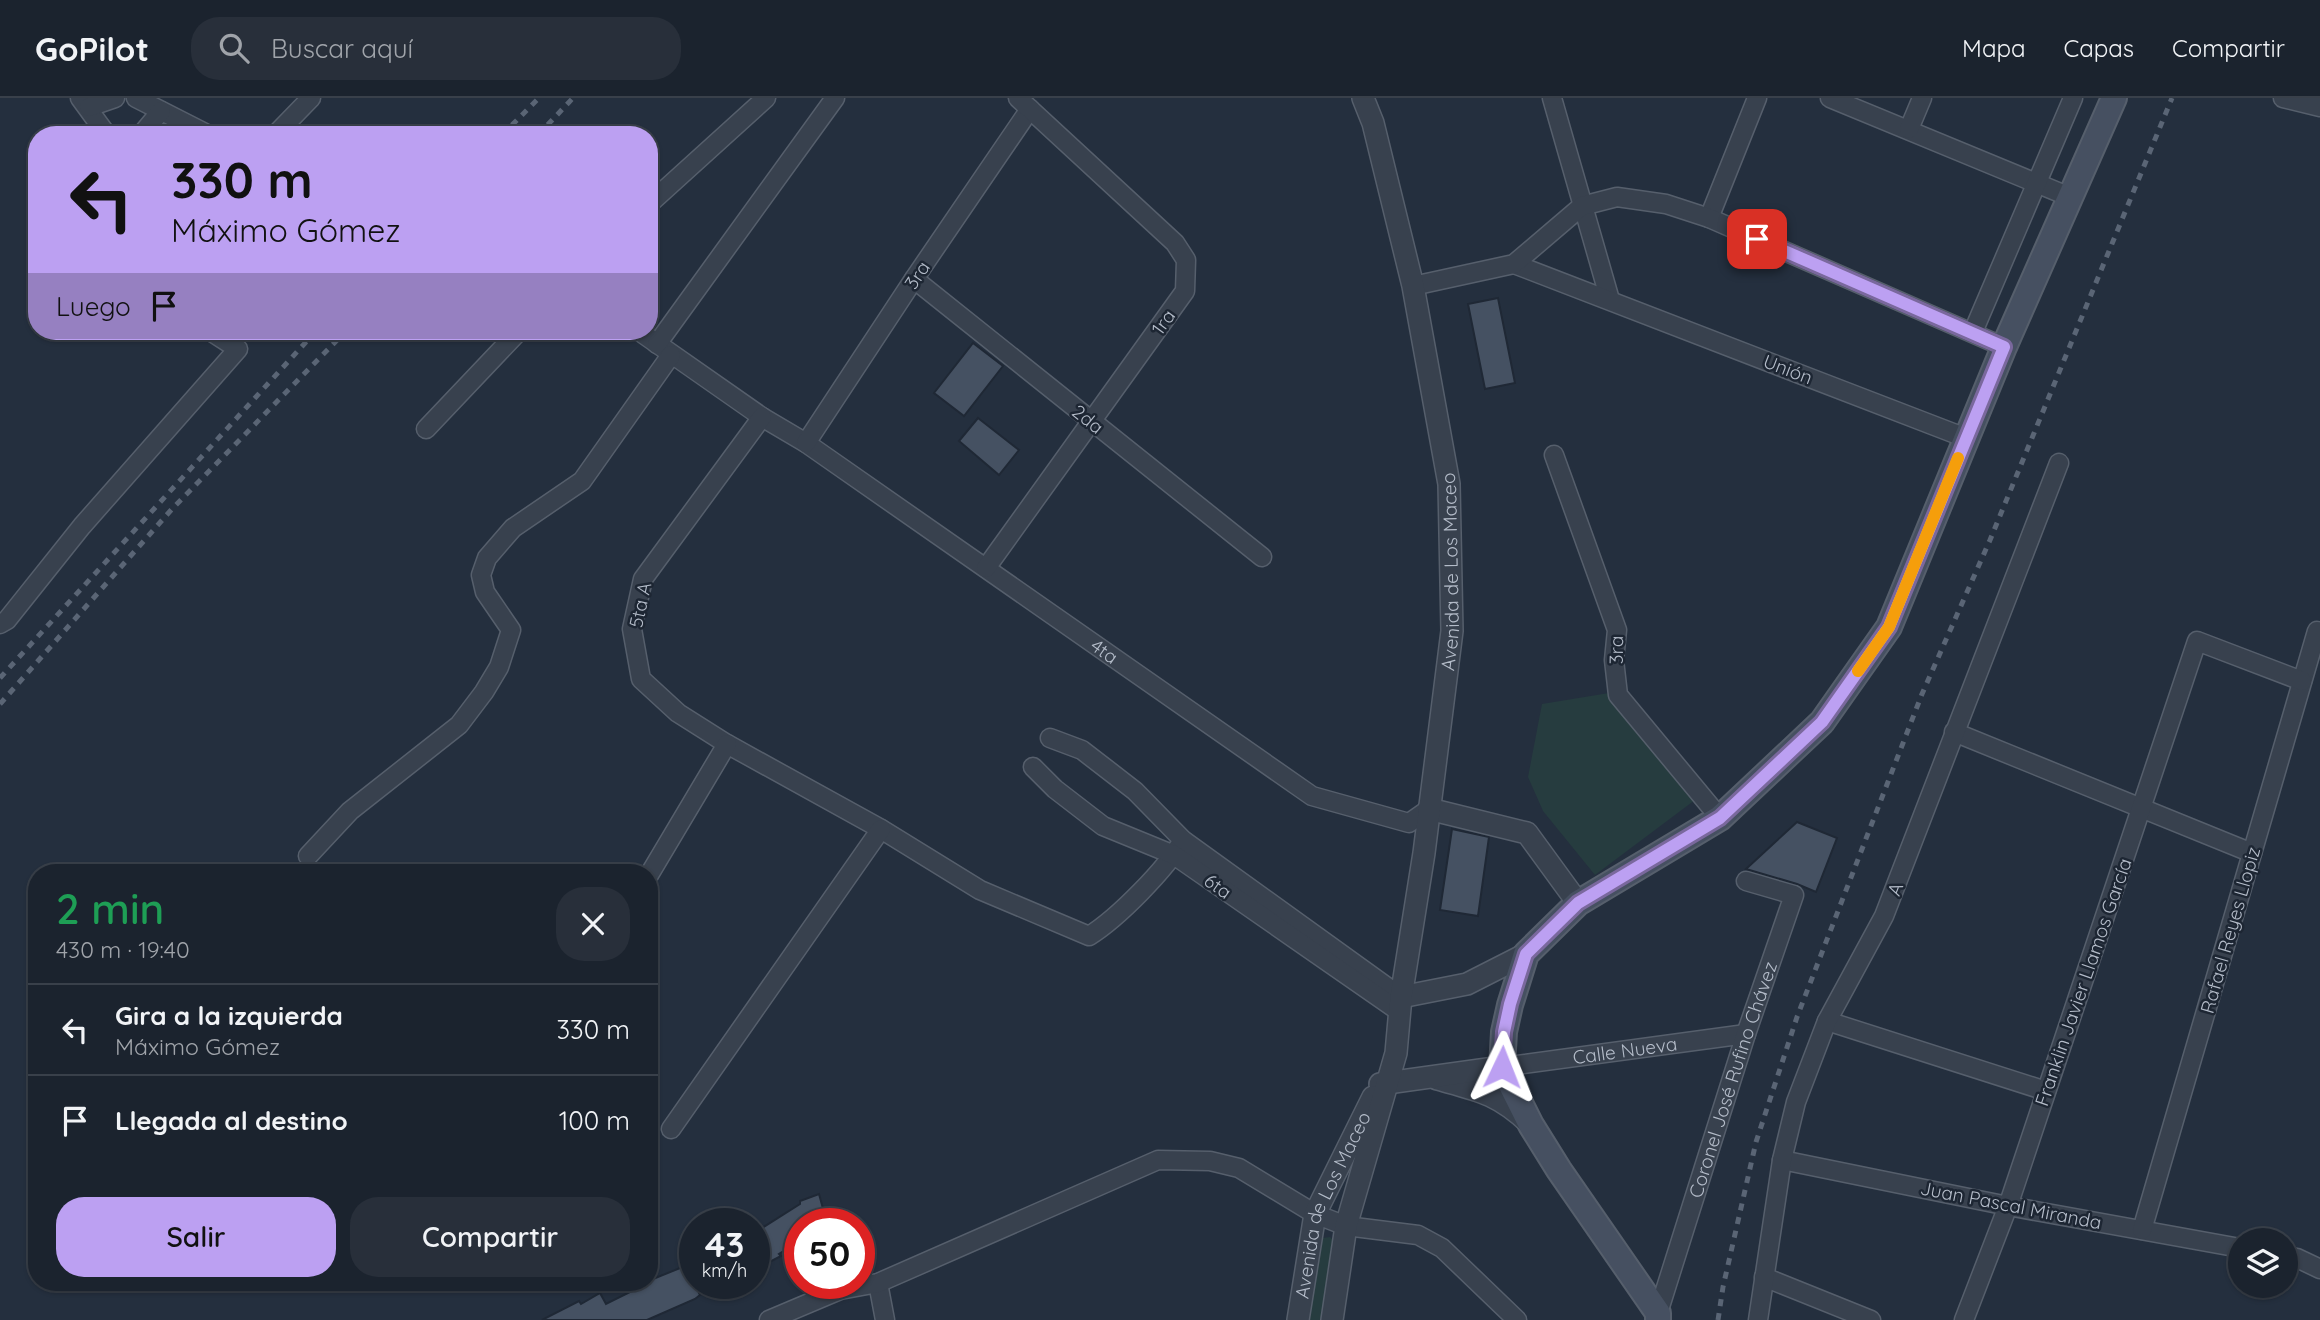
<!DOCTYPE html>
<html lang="es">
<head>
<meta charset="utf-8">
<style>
	body { margin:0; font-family:Quicksand,sans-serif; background:#282f3a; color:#f1f3f6; height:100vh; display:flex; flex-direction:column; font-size:26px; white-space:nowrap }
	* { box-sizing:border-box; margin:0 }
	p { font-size:23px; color:#a0a4aa }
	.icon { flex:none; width:38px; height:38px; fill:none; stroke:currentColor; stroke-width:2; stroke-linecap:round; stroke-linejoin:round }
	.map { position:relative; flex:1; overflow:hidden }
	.sheet { position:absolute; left:28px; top:766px; width:630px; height:427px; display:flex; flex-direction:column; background:#1b232e; border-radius:28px; box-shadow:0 2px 5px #0004,0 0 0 2px #39404a }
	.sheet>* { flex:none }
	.hud { position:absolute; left:28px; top:28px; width:630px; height:214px; border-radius:28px; box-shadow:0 2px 5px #0004,0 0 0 2px #39404a; background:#bca0f2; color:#111; overflow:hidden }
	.buttons { position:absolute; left:2228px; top:1130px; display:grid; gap:14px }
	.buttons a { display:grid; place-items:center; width:70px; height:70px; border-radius:50%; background:#1b232e; box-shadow:0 2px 5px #0004,0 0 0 2px #39404a; font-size:35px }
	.speed { position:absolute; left:679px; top:1110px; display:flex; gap:14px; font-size:35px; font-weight:700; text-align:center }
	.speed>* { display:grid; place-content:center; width:91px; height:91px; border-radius:50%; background:#1b232e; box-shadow:0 2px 5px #0004,0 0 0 2px #39404a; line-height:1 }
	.speed small { font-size:18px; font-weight:400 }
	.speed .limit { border:10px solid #d22; background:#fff; color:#111 }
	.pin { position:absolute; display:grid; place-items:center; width:60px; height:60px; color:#fff; margin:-30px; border-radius:14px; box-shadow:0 4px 10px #0006 }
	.me { position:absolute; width:77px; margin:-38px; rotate:2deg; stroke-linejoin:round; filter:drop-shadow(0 0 5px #0008) }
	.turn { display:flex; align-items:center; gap:24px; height:147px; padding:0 28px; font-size:32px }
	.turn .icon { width:91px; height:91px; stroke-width:2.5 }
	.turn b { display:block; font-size:49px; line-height:60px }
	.then { display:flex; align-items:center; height:66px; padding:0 28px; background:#0003; gap:14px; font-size:26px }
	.round { display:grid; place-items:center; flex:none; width:74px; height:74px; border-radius:28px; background:#282f3a }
	.overview { display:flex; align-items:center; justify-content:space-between; height:119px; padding:0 28px }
	h1 { font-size:42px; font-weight:600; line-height:52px; color:#1e9e55 }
	.action { display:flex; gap:14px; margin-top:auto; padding:14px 28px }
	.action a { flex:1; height:80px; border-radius:28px; background:#bca0f2; color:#111; font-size:28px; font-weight:600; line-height:80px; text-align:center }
	.action a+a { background:#282f3a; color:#f1f3f6 }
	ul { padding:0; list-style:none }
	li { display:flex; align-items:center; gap:21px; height:91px; padding:0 28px; border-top:2px solid #39404a }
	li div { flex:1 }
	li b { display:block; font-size:26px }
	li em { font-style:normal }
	header { display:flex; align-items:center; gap:42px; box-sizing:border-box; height:98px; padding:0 35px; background:#1b232e; border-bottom:2px solid #39404a }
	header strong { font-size:33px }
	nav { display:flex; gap:38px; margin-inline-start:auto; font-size:24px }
	.search { width:490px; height:63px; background:#282f3a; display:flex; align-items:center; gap:18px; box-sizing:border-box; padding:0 24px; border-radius:28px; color:#a0a4aa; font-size:26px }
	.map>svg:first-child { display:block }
</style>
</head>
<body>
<header>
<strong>GoPilot</strong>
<div class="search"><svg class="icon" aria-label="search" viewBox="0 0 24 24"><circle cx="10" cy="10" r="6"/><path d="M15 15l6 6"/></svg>Buscar aquí</div>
<nav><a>Mapa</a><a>Capas</a><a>Compartir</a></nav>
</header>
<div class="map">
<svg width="2320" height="1222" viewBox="0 0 2320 1222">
	<rect width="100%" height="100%" fill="#242f3e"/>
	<!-- green -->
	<path fill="#263c3f" d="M1609 595 1695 702 1595 777 1543 713 1528 679 1542 606Z
		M1330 1139 1335 1144 1323 1222H1305L1319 1144 1323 1140Z"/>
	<!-- building -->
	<path fill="#455162" stroke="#1f2835" stroke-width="2" d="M1498 200 1515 285 1485 291 1468 206Z
		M973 245 1003 268 964 318 934 295Z
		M978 320 1019 352 999 377 959 343Z
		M1797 724 1837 740 1816 794 1797 786 1746 771Z
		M1452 731 1489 739 1478 818 1440 812Z
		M819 1096 827 1125H800V1143L779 1156 781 1158 764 1167 754 1169V1135L800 1106V1103Z
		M695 1164V1185H720L699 1195 700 1197 695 1201 647 1222H542L579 1203 581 1206 600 1195 606 1206 644 1187 643 1185Z"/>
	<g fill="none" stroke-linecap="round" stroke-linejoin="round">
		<defs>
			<g id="minor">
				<path d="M80 0 107 37"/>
				<path d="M136 0 209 37"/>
				<path d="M1552 0 1610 202"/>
				<path d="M1830 0 2070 99"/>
				<path d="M2283 0 2320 9"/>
				<path d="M89 9 115 0"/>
				<path d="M1909 31 1922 0"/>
				<path d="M141 37 161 13"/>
				<path d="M275 37 311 0"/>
				<path d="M649 106 766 0"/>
				<path d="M1709 120 1757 0"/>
				<path d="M1514 166 1966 340"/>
				<path d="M914 181 1262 459"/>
				<path d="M1413 188 1514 166 1582 108 1617 99 1666 106 1709 120 2004 249"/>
				<path id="s1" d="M639 233 762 319 806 345 1312 698 1409 725 1429 711"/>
				<path d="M1973 234 2073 0"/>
				<path d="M657 246 835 0"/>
				<path d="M762 319 643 481 632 531 641 581 678 615 727 646 881 731 980 792 1089 838C1118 820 1166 771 1183 742"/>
				<path d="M426 331 519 233"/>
				<path d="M806 345 914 181 1030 11"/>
				<path d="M1554 357 1617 532 1614 562 1618 597 1720 720"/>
				<path d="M986 470 1185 193 1186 162 1175 145 1018 0"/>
				<path d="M0 526 7 522 82 428 238 251 210 233"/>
				<path d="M1954 634 2252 755"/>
				<path d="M1050 640 1082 652 1135 693 1183 742 1401 899"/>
				<path d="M1033 669 1055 691 1103 728 1174 757 1400 914"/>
				<path d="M308 758 350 713 459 627 484 594 499 569 511 532 485 494 481 477 487 460 513 430 582 383 671 257"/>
				<path d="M649 777 727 646"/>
				<path d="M1827 923 2046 993"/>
				<path id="s2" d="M1502 969 1746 936"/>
				<path d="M671 1031 881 731"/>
				<path d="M1782 1062 2008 1108 2240 1150"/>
				<path d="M2142 1132 2317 533"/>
				<path d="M2286 1158 2297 1160 2320 1171"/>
				<path d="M1764 1179 1871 1222"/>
				<path d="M878 1185 885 1222"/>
				<path id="s3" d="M1658 1215 1746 936 1794 797 1746 783"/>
				<path d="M769 1222 840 1192 878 1185 1158 1062 1210 1063 1239 1070 1315 1116 1346 1128 1418 1137 1442 1150 1517 1222"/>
				<path d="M1758 1222 1782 1062 1796 1004 1827 923 1884 818 2059 365"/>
				<path d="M1964 1222 2008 1108 2197 543 2302 583"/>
			</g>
			<g id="tertiary">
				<path d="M1429 711 1527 735 1578 805"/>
				<path d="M1401 899 1467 886 1526 856"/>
				<path d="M1437 981C1477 992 1497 995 1529 1025"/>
				<path d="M1380 986 1502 969"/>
				<path id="s4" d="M1298 1222 1315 1116 1373 999"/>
				<path id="s5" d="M1332 1222 1346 1128 1396 955 1401 899 1424 755 1452 533 1449 386 1413 188 1373 25 1363 0"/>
			</g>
			<path id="secondary" d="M1658 1222V1215L1559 1072 1531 1027 1502 969 1504 934 1510 907 1526 856 1578 805 1720 720 1822 624 1889 529 2004 249 2114 0"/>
		</defs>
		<!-- minor casing -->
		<use href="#minor" stroke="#565f6c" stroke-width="21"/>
		<!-- tertiary casing -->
		<use href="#tertiary" stroke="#565f6c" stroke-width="24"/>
		<!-- secondary casing -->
		<use href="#secondary" stroke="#565f6c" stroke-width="28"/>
		<!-- minor -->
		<use href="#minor" stroke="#38414e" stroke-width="18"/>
		<!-- tertiary -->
		<use href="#tertiary" stroke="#38414e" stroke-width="21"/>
		<!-- secondary -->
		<use href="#secondary" stroke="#465061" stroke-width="24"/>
		<!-- rail -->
		<path stroke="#5a6575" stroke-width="5" stroke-dasharray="7 7" stroke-linecap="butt" d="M502 37 539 0
			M538 37 573 0
			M0 580 316 233
			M0 606 172 411 346 233
			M1718 1222 1723 1189 1756 1044 1797 919 1922 596 1990 442 2172 0"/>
	</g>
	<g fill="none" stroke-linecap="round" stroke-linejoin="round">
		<defs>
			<path id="route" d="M1502 969 1504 934 1510 906 1526 856 1578 805 1720 720 1822 624 1889 529 2004 249 1757 141"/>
		</defs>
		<!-- route casing -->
		<use href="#route" stroke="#7a689d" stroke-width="18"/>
		<!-- route -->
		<use href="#route" stroke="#bca0f2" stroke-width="12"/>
		<!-- slow -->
		<path stroke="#f59e0b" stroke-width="12" d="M1858 573 1889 529 1958 360"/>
	</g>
	<g text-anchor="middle" stroke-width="5" stroke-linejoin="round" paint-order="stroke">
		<!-- street labels -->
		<g font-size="19" fill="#b4bcc9" stroke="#1d2633">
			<text transform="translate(917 177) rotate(-56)" y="7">3ra</text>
			<text transform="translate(1163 224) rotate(-54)" y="7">1ra</text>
			<text transform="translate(1788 271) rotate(21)" y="7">Unión</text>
			<text transform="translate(1088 321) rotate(39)" y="7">2da</text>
			<text dy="7" stroke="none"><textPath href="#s5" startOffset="760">Avenida de Los Maceo</textPath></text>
			<text transform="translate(640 507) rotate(-78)" y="7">5ta A</text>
			<text transform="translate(1616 552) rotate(-89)" y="7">3ra</text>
			<text dy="7" stroke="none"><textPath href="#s1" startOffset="565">4ta</textPath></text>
			<text transform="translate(1218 788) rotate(35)" y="7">6ta</text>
			<text transform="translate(1895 791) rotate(-69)" y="7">A</text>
			<text transform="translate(2230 832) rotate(-74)" y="7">Rafael Reyes Llopiz</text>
			<text transform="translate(2083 884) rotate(-71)" y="7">Franklin Javier Llamos García</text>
			<text dy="7" stroke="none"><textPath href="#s2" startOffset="124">Calle Nueva</textPath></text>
			<text dy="7" stroke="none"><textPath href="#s3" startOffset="245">Coronel José Rufino Chávez</textPath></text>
			<text transform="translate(2011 1107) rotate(11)" y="7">Juan Pascal Miranda</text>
			<text dy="7" stroke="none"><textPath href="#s4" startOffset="121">Avenida de Los Maceo</textPath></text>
		</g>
	</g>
</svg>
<div class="buttons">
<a><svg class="icon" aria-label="layers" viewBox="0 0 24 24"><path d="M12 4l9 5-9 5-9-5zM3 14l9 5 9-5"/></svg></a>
</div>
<div class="speed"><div>43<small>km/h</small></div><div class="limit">50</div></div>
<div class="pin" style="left:1757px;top:141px;background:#d93025"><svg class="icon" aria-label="arrive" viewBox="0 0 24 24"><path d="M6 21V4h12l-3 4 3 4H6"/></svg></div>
<svg class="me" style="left:1502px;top:969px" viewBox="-20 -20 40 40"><path d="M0-17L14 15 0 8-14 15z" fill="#bca0f2" stroke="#fff" stroke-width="4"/></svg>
<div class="hud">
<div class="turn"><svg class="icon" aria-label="left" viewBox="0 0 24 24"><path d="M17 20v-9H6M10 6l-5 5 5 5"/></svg><div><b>330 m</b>Máximo Gómez</div></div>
<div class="then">Luego<svg class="icon" aria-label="arrive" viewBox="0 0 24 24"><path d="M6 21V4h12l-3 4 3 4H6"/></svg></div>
</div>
<section class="sheet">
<div class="overview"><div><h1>2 min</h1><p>430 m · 19:40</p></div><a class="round"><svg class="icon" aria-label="close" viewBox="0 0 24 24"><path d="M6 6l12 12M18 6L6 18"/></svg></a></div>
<ul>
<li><svg class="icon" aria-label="left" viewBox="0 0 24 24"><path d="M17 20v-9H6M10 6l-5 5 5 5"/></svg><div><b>Gira a la izquierda</b><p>Máximo Gómez</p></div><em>330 m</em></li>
<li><svg class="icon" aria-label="arrive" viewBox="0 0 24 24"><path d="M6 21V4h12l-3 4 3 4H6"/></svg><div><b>Llegada al destino</b></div><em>100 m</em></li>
</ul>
<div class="action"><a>Salir</a><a>Compartir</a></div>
</section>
</div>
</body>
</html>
